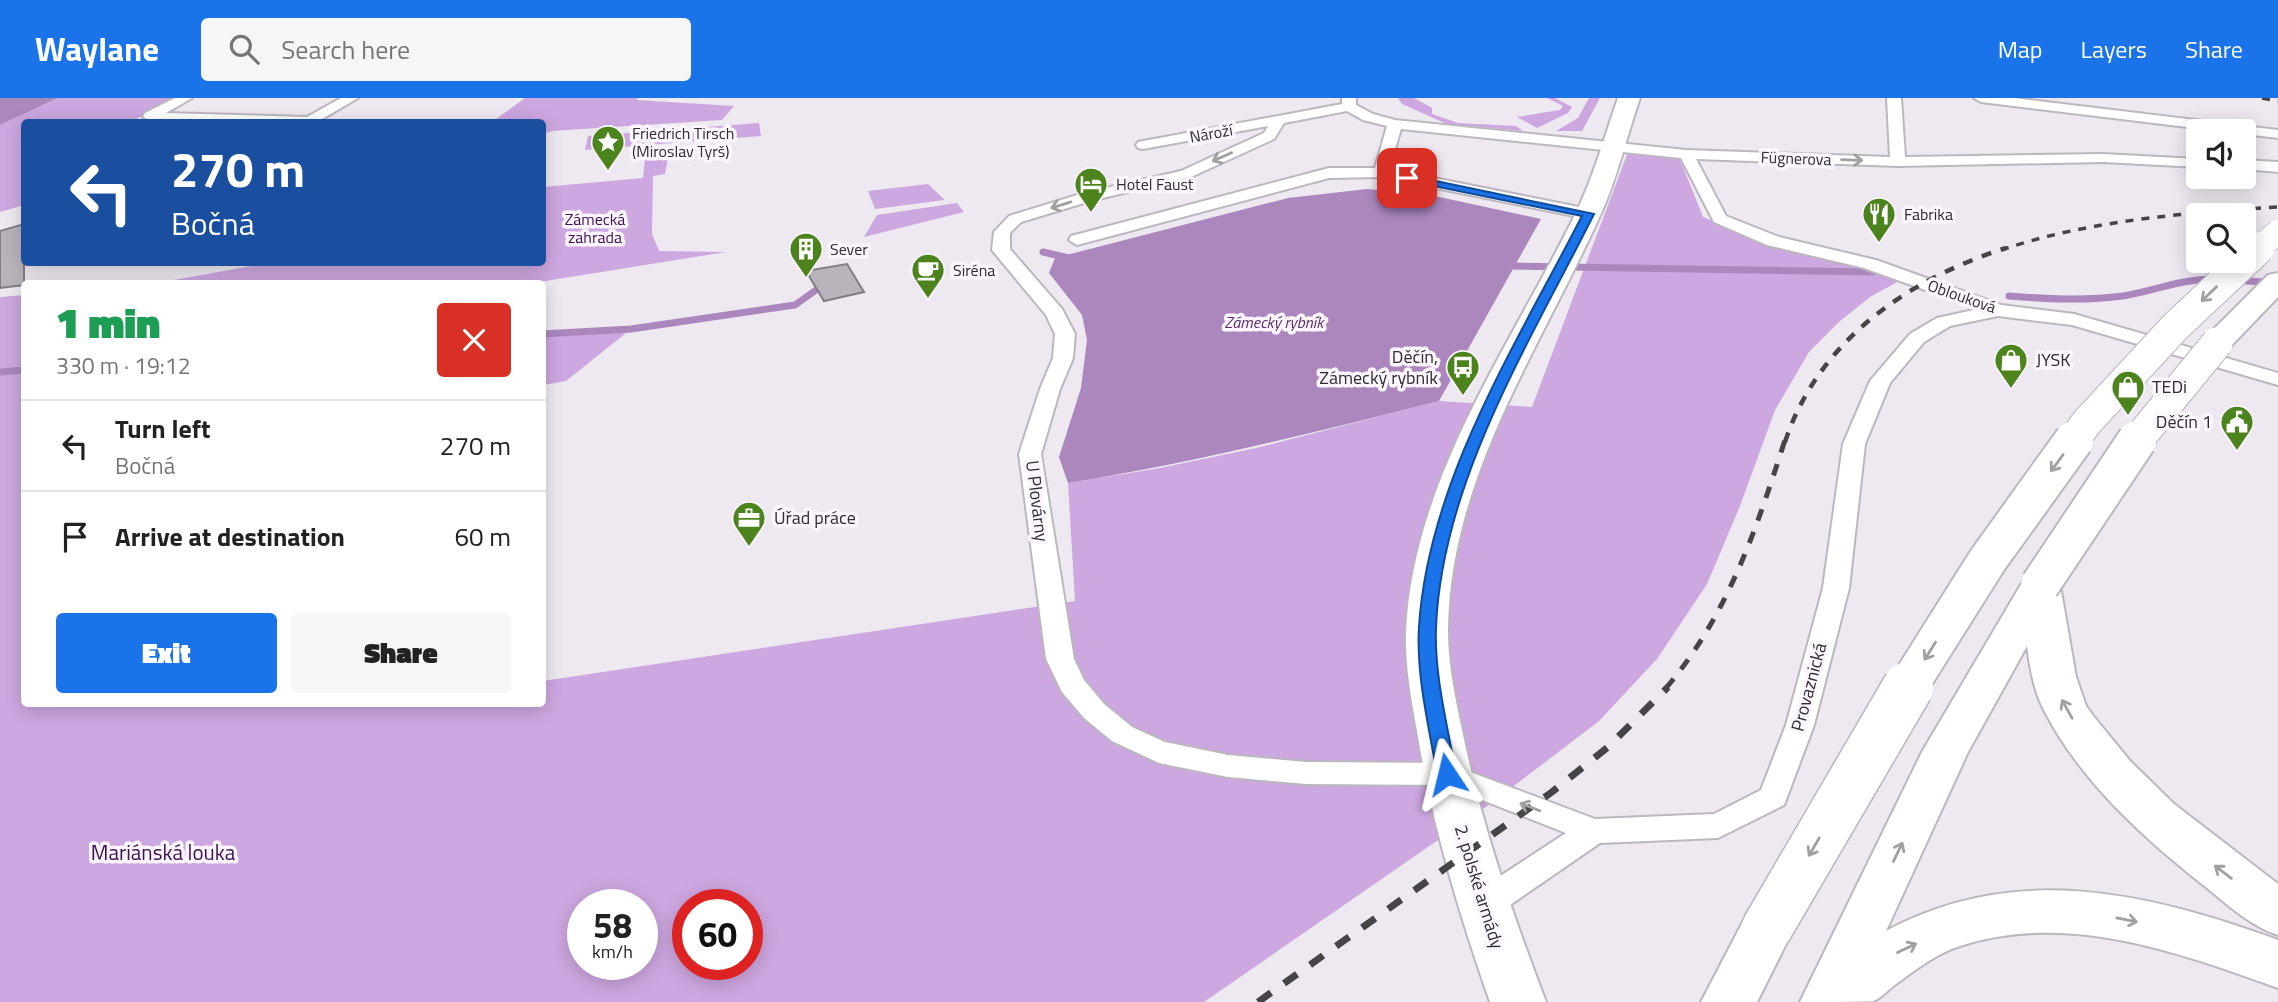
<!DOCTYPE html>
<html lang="en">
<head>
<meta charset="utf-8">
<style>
	body { margin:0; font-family:"Titillium Web",sans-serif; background:#f6f6f6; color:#222; height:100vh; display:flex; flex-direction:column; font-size:26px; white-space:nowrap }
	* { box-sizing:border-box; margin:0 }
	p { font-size:23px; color:#767676 }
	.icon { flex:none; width:38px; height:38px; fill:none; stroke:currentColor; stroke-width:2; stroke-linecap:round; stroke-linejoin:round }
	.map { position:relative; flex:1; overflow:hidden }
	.sheet { position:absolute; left:21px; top:182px; width:525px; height:427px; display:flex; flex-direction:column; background:#fff; border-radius:7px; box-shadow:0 4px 18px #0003 }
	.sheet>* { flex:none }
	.hud { position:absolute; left:21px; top:21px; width:525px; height:147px; border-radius:7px; box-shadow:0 4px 18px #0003; background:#1a4fa0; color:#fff; overflow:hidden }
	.fabs { position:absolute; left:2186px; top:21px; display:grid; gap:14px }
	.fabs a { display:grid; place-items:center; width:70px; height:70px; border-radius:7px; background:#fff; box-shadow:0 4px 18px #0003; font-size:35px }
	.speed { position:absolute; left:567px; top:791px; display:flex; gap:14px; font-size:35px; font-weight:700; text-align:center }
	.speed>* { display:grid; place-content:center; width:91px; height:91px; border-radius:50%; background:#fff; box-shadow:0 4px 18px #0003; line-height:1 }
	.speed small { font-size:18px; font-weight:400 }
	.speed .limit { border:10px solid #d22; background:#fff; color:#111 }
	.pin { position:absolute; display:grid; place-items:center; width:60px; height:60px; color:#fff; margin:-30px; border-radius:14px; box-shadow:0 4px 10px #0006 }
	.me { position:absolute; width:77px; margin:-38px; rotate:350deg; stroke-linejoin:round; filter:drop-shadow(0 0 5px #0008) }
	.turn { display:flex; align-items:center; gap:24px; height:147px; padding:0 35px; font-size:32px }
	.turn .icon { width:91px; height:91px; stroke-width:2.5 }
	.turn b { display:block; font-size:49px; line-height:60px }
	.round { display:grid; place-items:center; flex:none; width:74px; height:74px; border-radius:7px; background:#f6f6f6 }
	.head { display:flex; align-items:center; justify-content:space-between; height:119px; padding:0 35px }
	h1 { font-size:42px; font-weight:800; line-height:52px; color:#1e9e55 }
	.cta { display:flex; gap:14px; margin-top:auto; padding:14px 35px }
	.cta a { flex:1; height:80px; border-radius:7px; background:#1a73e8; color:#fff; font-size:28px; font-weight:800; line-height:80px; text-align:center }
	.cta a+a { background:#f6f6f6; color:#222 }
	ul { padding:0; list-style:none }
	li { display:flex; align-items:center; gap:21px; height:91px; padding:0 35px; border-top:2px solid #e0e0e0 }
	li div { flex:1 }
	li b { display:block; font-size:26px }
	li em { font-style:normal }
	header { display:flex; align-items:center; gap:42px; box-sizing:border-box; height:98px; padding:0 35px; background:#1a73e8; color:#fff }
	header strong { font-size:33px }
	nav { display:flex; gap:38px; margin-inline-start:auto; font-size:24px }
	.search { width:490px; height:63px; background:#f6f6f6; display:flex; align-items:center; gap:18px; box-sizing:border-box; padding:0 24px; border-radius:7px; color:#767676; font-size:26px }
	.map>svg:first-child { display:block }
</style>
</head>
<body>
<header>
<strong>Waylane</strong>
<div class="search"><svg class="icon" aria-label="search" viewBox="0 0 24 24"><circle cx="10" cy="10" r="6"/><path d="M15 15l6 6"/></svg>Search here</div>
<nav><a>Map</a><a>Layers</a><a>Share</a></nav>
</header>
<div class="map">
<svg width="2278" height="904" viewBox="0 0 2278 904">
	<rect width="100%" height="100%" fill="#eee9f1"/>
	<!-- green -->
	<path fill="#cda7e0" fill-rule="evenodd" d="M58 0H182L129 24H24V107L0 114V27Z
		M525 0H637V2L734 8 722 22 552 33 543 36 542 24H492Z
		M1398 0H1414L1432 10V16L1458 25 1516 28 1523 33 1447 26 1402 6Z
		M1547 0H1555L1572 9 1568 15 1537 30 1517 19 1560 12 1563 8Z
		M1589 0H1600L1582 33H1556L1578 20Z
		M759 25 761 38 585 52 588 38Z
		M1628 54 1679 59 1703 119 1775 149 1908 178 1870 199 1839 224 1809 254 1775 312 1740 408 1707 486 1657 561 1599 623 1493 704 1204 904H0V199L24 197V606H542L543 583 1075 503 1068 385 1160 370 1256 350 1439 303 1532 309ZM583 807H642V866H583ZM688 807H747V866H688Z
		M668 59 665 76 653 78 652 136 659 153 726 154 533 185 142 186 174 182 269 165 542 164 543 89 643 80 645 60Z
		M928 86 945 102 875 111 868 93Z
		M957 105 964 114 864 139 877 117Z
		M631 231 566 283 543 287V236Z"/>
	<!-- water -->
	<path fill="#ab87be" d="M0 0H58L0 27Z
		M1367 91 1430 97 1541 121 1439 303C1316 334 1194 365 1068 385L1059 359 1081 290 1087 242 1082 217 1049 175 1055 160 1288 100Z"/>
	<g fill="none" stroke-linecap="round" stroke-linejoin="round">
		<!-- stream -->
		<path stroke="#ab87be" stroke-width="7" d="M1043 154 1073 161
			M1506 168 1872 174
			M2234 182 2278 185
			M2009 198C2047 201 2085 203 2123 198 2153 193 2182 181 2213 181
			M542 236 631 231 795 207 816 192
			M0 274 24 272"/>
	</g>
	<!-- building -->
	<path fill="#b9b4bb" stroke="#827e85" stroke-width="2" d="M24 126V187L0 190V133Z
		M847 166 864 194 824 203 806 173Z"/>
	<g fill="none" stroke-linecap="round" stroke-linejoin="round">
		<defs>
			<path id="street" d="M175 0H192L166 15 307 19 341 0H358L317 24 150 23 143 19 145 15Z
				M1342 0H1356V7L1373 16 1395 22 1686 52 1890 59 1887 0H1901L1905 59 2103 56 2198 61V69L2103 64 1898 68 1696 61 1726 118 1779 139 1876 162 2001 207 2074 216 2278 275V287L2072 227 1998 218 1950 228 1924 244 1890 285 1865 346 1849 490 1814 627 1784 707 1718 740 1600 745 1494 818 1482 822 1470 818 1465 808 1470 798 1566 735 1444 687 1306 686 1228 679 1159 665 1112 643 1084 620 1062 594 1046 561 1019 356 1040 291 1053 260 1055 236 1046 217 992 152 994 134 1009 118 1084 95 1181 73 1264 35 1268 28 1143 51 1138 50 1136 47 1138 44 1342 6ZM1347 13 1363 22 1387 28 1375 70H1329L1071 138 1069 142 1077 147 1329 80 1381 79 1589 121 1597 116 1589 111 1389 71 1401 31 1681 60 1714 124 1767 147 1864 170 1978 211 1937 220 1910 236 1870 283 1843 346 1823 490 1786 627 1761 692 1714 716 1595 721 1446 665 1306 664 1228 657 1165 644 1132 629 1104 606 1084 582 1074 561 1041 356 1060 291 1073 260 1075 236 1062 211 1010 151V135L1021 124 1094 102 1191 79 1274 41 1284 25Z
				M1974 0H2014L2278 32V40L2244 36V33H2220L1981 4Z
				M2244 62 2278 64V74L2244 71Z"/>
			<path id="primary" d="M1618 0H1640C1626 40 1617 82 1599 120 1539 252 1449 382 1448 533 1448 566 1455 599 1462 632 1481 725 1512 815 1546 904H1490C1459 815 1432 726 1417 633 1411 600 1405 567 1406 533 1413 382 1509 250 1574 119 1593 81 1604 40 1618 0Z
				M2278 175V199L2228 251 2217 254 2206 251 2202 245 2206 239 2268 177Z
				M2040 474 2054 478 2060 487 2076 579 2086 608 2094 619 2130 663 2174 706 2278 786V837C2251 828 2229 808 2207 790 2145 741 2082 685 2045 614 2034 594 2030 570 2027 548L1968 654 1886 833C2016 763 2148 795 2278 842V890C2178 854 2066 813 1960 848 1937 855 1915 872 1896 886 1889 891 1882 899 1874 903 1866 904 1814 904 1800 904L1922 654 2026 478Z
				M1767 807 1786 814 1794 830 1757 904H1701L1748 814Z"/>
		</defs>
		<!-- street casing -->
		<use href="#street" stroke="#bcb7bf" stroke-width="4"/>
		<!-- primary casing -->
		<use href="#primary" stroke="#bcb7bf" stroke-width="4"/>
		<!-- street -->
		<use href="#street" fill="#fff" fill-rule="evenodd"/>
		<!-- primary -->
		<use href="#primary" fill="#fff" fill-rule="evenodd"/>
		<!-- rail-far3 -->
		<path stroke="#474448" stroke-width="3.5" stroke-dasharray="8 8" stroke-linecap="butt" d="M2262 0 2278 3
			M2001 152C2090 122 2185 115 2278 109"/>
		<!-- rail-far2 -->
		<path stroke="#474448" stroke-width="4.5" stroke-dasharray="10 10" stroke-linecap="butt" d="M1785 344C1818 243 1908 181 2006 150"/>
		<!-- rail-far1 -->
		<path stroke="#474448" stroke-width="5" stroke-dasharray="12 12" stroke-linecap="butt" d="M1666 590C1728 517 1756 432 1785 342"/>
		<!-- rail -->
		<path stroke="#474448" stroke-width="7" stroke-dasharray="16 16" stroke-linecap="butt" d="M1258 904 1552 694 1608 649 1668 589"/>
		<defs>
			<path id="primary-bridge-far3" d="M2256 152 2278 134"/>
			<path id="primary-bridge-far2" d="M2072 344 2087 324 2175 229 2259 150
				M2136 344 2217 245"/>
			<path id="primary-bridge-far1" d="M2040 487 2137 342
				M1907 590 1987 463 2074 342"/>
			<path id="primary-bridge" d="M1767 830 1908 589"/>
		</defs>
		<!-- primary-bridge-far3 casing -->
		<use href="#primary-bridge-far3" stroke="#bcb7bf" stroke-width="25" stroke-linecap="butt"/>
		<!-- primary-bridge-far2 casing -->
		<use href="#primary-bridge-far2" stroke="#bcb7bf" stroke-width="33" stroke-linecap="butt"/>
		<!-- primary-bridge-far1 casing -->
		<use href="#primary-bridge-far1" stroke="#bcb7bf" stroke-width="42" stroke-linecap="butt"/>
		<!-- primary-bridge casing -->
		<use href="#primary-bridge" stroke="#bcb7bf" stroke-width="53" stroke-linecap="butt"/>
		<!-- primary-bridge-far3 -->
		<use href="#primary-bridge-far3" stroke="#fff" stroke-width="24"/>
		<!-- primary-bridge-far2 -->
		<use href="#primary-bridge-far2" stroke="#fff" stroke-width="31"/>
		<!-- primary-bridge-far1 -->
		<use href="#primary-bridge-far1" stroke="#fff" stroke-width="38"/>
		<!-- primary-bridge -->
		<use href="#primary-bridge" stroke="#fff" stroke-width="50"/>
	</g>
	<!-- one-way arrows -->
	<defs><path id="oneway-shaft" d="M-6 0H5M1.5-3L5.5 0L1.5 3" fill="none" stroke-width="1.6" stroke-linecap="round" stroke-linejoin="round" transform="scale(1.75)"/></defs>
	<g stroke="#a1a0a1">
		<use href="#oneway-shaft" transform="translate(1222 59) rotate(156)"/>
		<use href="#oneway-shaft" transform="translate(1852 62) rotate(2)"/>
		<use href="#oneway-shaft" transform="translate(1061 107) rotate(163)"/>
		<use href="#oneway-shaft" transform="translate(2209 196) rotate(136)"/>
		<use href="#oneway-shaft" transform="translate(2057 365) rotate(126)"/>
		<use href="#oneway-shaft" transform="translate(1930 553) rotate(122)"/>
		<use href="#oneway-shaft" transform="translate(2067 611) rotate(-119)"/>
		<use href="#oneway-shaft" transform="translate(1530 709) rotate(-159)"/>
		<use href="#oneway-shaft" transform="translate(1814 749) rotate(120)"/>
		<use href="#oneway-shaft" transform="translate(1898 754) rotate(-64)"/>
		<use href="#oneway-shaft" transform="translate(2223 774) rotate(-143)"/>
		<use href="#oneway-shaft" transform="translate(2127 822) rotate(11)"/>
		<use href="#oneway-shaft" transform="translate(1907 850) rotate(-26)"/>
	</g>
	<!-- route -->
	<path fill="#1a73e8" stroke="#114b97" stroke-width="2" d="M1407 77 1594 116C1530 244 1442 383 1436 529 1434 578 1448 629 1456 676L1453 682 1447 684 1440 682 1437 676C1429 629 1416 577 1419 529 1428 383 1517 245 1582 118L1404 82V78Z"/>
	<!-- icons -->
	<defs>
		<symbol id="sight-pin" viewBox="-11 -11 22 30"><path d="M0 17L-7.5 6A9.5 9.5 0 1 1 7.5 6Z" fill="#4c831c" stroke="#fbf6fe"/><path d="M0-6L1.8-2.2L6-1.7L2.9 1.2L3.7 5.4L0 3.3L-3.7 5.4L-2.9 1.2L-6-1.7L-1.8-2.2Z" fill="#fff"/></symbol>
		<symbol id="hotel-pin" viewBox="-11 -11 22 30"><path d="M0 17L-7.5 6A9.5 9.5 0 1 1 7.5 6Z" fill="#4c831c" stroke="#fbf6fe"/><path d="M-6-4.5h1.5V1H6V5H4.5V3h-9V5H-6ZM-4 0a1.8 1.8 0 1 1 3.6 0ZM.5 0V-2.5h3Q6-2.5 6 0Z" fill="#fff"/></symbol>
		<symbol id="restaurant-pin" viewBox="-11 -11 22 30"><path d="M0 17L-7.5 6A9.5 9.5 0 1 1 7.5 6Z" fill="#4c831c" stroke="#fbf6fe"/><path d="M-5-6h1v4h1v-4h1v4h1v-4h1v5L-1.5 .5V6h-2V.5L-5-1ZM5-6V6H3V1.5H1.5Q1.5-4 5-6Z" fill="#fff"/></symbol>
		<symbol id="building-pin" viewBox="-11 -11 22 30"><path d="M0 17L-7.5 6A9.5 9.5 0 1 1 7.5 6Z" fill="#4c831c" stroke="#fbf6fe"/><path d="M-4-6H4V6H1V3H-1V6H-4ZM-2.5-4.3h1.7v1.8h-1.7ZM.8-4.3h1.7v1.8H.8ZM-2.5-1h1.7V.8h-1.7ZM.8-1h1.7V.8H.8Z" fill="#fff"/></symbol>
		<symbol id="cafe-pin" viewBox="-11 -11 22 30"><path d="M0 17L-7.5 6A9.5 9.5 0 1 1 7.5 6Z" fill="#4c831c" stroke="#fbf6fe"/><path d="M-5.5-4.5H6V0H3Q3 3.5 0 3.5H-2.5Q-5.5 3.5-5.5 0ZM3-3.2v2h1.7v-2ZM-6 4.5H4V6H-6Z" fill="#fff"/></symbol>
		<symbol id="shop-pin" viewBox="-11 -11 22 30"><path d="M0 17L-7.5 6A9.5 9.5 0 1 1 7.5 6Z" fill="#4c831c" stroke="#fbf6fe"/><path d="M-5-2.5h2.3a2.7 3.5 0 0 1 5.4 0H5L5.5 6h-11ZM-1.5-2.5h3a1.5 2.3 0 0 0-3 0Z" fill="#fff"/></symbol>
		<symbol id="bus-pin" viewBox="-11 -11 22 30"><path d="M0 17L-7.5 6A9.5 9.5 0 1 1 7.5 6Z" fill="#4c831c" stroke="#fbf6fe"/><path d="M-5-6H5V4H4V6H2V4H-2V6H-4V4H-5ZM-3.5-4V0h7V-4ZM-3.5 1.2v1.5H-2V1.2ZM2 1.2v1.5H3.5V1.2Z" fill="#fff"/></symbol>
		<symbol id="civic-pin" viewBox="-11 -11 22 30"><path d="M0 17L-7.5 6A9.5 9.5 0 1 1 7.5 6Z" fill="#4c831c" stroke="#fbf6fe"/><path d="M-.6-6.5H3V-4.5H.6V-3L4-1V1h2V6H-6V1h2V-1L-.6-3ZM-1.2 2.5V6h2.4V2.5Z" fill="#fff"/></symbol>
		<symbol id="office-pin" viewBox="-11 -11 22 30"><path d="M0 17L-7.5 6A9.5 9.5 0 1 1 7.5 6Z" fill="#4c831c" stroke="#fbf6fe"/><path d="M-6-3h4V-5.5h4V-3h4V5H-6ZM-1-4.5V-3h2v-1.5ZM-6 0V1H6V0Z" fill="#fff"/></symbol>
	</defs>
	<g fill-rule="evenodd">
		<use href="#sight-pin" x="589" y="25" width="38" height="52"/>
		<use href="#hotel-pin" x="1072" y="67" width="38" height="52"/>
		<use href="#restaurant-pin" x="1860" y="97" width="38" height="52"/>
		<use href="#building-pin" x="787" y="132" width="38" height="52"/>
		<use href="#cafe-pin" x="909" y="153" width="38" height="52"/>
		<use href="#shop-pin" x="1992" y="243" width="38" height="52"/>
		<use href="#bus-pin" x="1444" y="250" width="38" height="52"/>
		<use href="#shop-pin" x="2109" y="270" width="38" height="52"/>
		<use href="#civic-pin" x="2218" y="305" width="38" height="52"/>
		<use href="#office-pin" x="730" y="401" width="38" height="52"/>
	</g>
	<g text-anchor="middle" stroke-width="7" stroke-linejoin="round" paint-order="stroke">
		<!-- far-poi labels -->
		<g font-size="16" fill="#2e2c2f" stroke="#fbf6fe" text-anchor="start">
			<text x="632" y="41">Friedrich Tirsch<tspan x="632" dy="18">(Miroslav Tyrš)</tspan></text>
			<text x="1116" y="92">Hotel Faust</text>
			<text x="1904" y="122">Fabrika</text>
			<text x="830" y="157">Sever</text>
			<text x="953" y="178">Siréna</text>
		</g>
		<!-- far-street labels -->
		<g font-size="16" fill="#2e2c2f" stroke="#fbf6fe">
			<text transform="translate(1211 35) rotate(-10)" y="6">Nároží</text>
			<text transform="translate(1796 60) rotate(2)" y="6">Fügnerova</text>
			<text transform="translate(1962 198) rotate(19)" y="6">Oblouková</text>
		</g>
		<!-- far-park labels -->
		<g font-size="16" fill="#401054" stroke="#fbf6fe">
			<text x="595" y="127">Zámecká<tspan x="595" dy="18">zahrada</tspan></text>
		</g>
		<!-- far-water labels -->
		<g font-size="16" font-style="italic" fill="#592a6e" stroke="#fbf6fe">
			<text x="1274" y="230">Zámecký rybník</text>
		</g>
		<!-- poi labels -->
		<g font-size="18" fill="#2e2c2f" stroke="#fbf6fe" text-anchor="start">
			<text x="1438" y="265" text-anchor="end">Děčín,<tspan x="1438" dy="21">Zámecký rybník</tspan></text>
			<text x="2036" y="268">JYSK</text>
			<text x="2152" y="295">TEDi</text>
			<text x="2212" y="330" text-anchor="end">Děčín 1</text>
			<text x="774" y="426">Úřad práce</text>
		</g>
		<!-- street labels -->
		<g font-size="18" fill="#2e2c2f" stroke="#fbf6fe">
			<text transform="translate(1037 403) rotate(83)" y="6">U Plovárny</text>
			<text transform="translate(1809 589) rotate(-75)" y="6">Provaznická</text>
			<text transform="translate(1479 789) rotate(73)" y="6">2. polské armády</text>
		</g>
		<!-- near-park labels -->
		<g font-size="21" fill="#401054" stroke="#fbf6fe">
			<text x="163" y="762">Mariánská louka</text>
		</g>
	</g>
</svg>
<div class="fabs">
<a><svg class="icon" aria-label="sound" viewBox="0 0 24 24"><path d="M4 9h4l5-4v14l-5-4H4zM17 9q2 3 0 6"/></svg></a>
<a><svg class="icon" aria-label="search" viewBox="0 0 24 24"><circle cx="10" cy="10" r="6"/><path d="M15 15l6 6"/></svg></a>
</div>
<div class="speed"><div>58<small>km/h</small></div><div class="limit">60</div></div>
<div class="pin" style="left:1407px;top:80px;background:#d93025"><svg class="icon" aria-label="arrive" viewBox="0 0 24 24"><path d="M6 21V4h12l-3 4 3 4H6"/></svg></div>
<svg class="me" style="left:1447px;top:676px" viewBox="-20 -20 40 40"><path d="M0-17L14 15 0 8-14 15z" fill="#1a73e8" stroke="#fff" stroke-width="4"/></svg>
<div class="hud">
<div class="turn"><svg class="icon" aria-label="left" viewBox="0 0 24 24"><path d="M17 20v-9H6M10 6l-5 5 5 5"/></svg><div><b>270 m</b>Bočná</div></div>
</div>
<section class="sheet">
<div class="head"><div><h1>1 min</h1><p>330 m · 19:12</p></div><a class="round" style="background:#d93025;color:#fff"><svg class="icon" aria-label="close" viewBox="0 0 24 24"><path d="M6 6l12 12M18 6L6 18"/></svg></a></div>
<ul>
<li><svg class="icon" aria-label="left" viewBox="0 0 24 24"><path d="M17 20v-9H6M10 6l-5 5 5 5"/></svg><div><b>Turn left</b><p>Bočná</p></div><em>270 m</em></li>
<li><svg class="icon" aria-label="arrive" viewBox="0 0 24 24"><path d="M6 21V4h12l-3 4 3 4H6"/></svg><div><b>Arrive at destination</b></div><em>60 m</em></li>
</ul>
<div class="cta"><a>Exit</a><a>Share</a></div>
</section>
</div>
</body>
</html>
